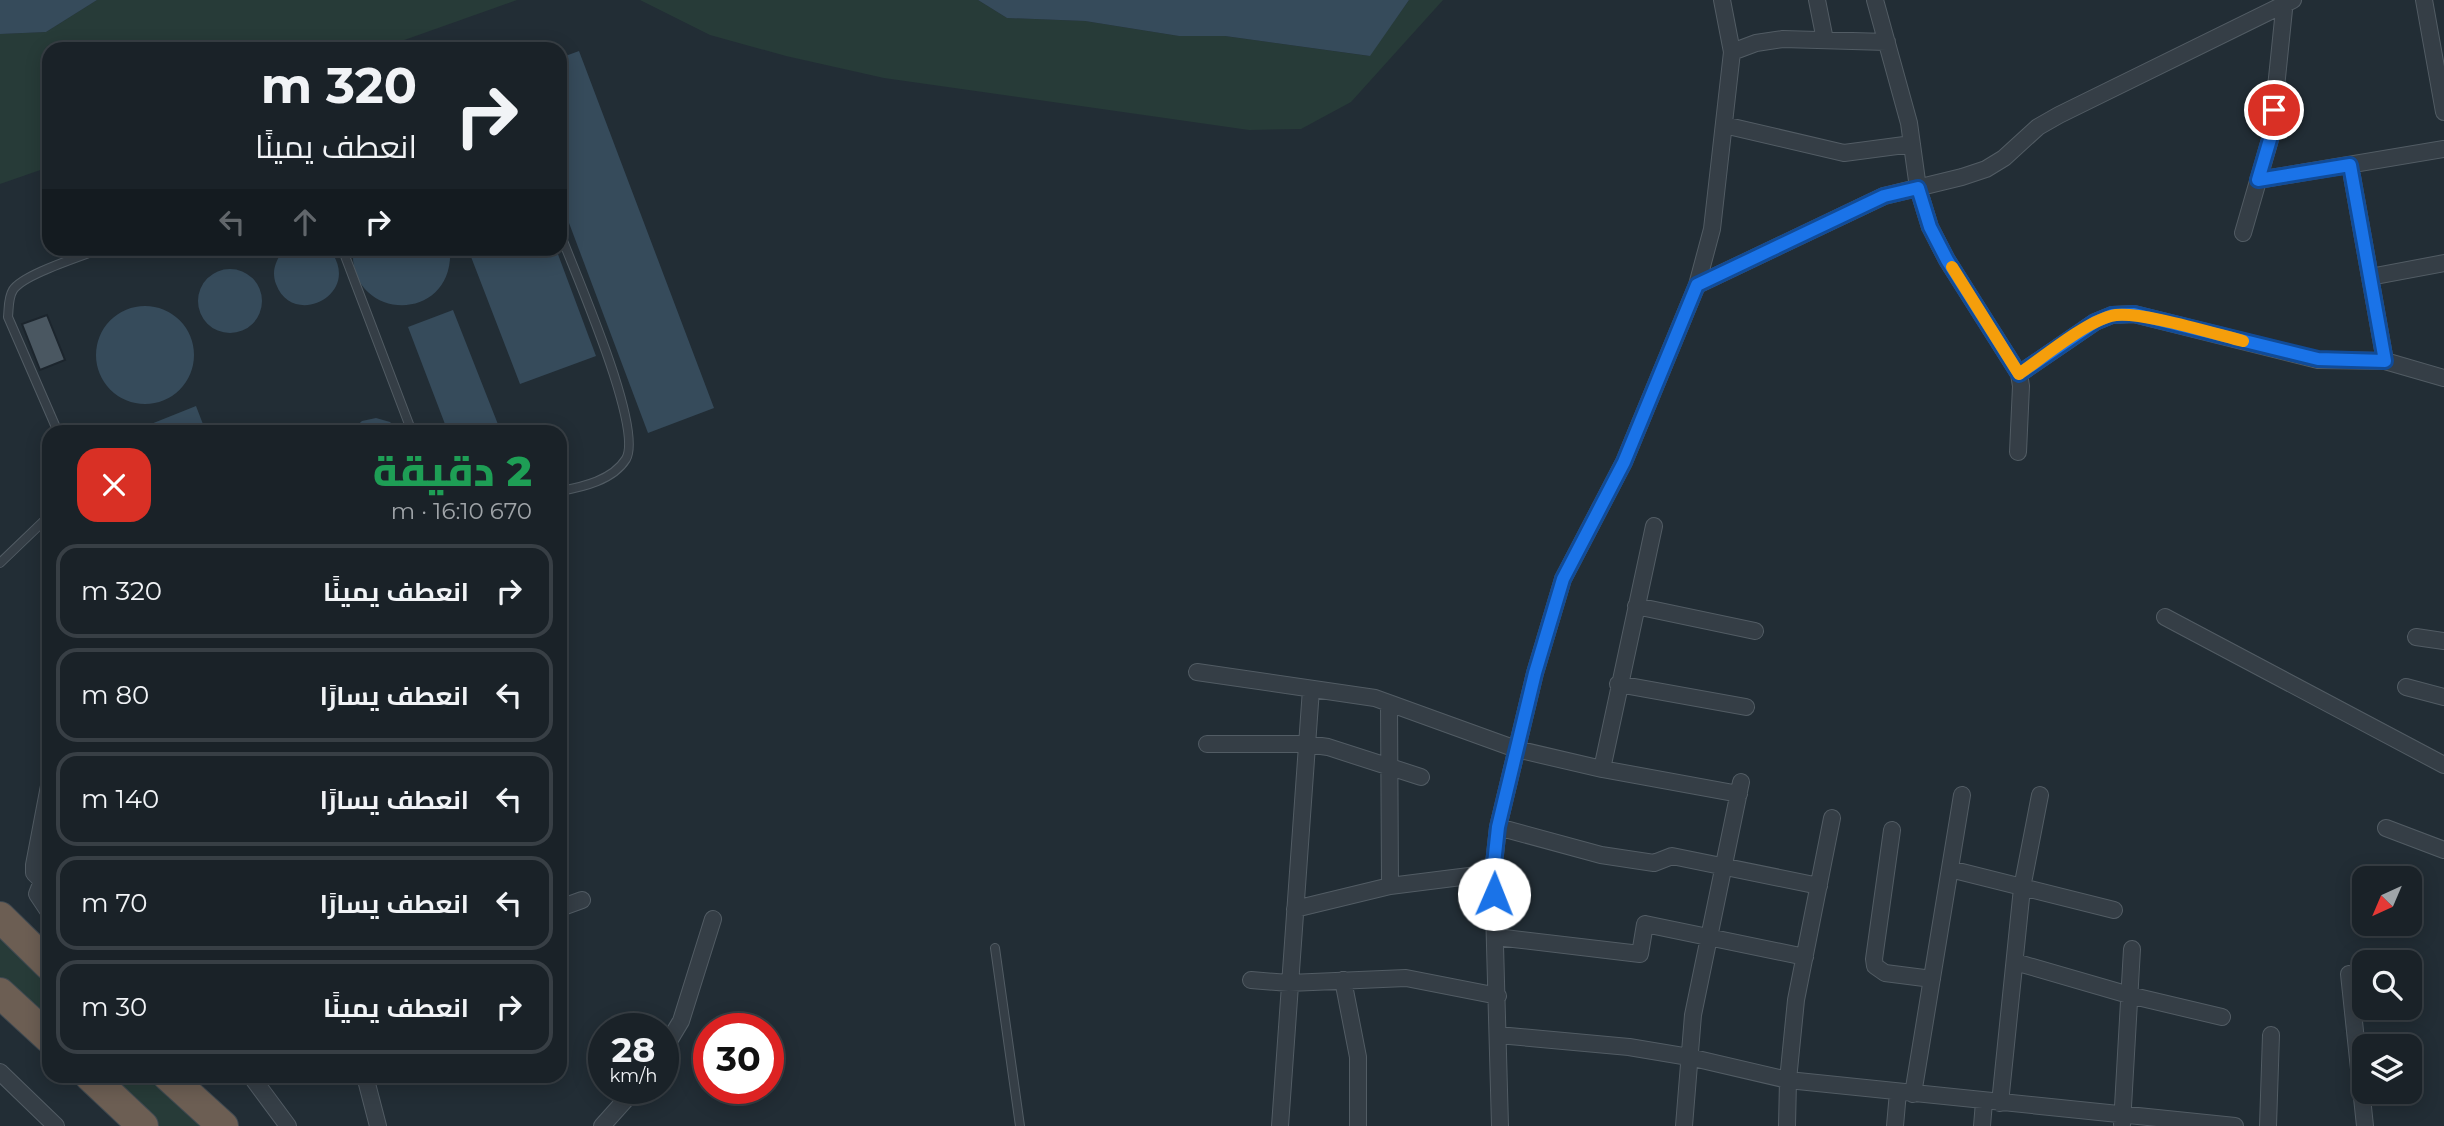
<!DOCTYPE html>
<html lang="ar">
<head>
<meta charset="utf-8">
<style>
	body { margin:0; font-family:Montserrat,Cairo,sans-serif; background:#232a30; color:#f1f3f6; direction:rtl; height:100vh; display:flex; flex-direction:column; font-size:26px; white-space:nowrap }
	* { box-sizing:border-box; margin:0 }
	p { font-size:23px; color:#9fa4a8 }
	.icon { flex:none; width:38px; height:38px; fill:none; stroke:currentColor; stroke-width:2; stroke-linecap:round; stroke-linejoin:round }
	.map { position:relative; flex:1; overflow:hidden; direction:ltr }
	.panel { position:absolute; left:42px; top:425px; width:525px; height:658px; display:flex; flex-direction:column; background:#1a2228; border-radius:21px; box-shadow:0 4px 18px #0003,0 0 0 2px #383f45; direction:rtl }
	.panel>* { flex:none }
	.top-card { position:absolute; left:42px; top:42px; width:525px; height:214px; border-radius:21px; box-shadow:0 4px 18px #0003,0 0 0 2px #383f45; direction:rtl; background:#1a2228; color:#f1f3f6; overflow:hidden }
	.needle { width:46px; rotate:224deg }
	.buttons { position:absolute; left:2352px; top:866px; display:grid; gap:14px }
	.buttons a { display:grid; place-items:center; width:70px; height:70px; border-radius:14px; background:#1a2228; box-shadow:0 4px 18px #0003,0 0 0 2px #383f45; font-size:35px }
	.speed { position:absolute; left:588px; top:1013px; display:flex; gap:14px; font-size:35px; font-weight:700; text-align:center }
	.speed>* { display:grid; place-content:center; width:91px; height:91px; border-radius:50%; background:#1a2228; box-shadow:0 4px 18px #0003,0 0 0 2px #383f45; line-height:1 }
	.speed small { font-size:18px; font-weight:400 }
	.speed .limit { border:10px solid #d22; background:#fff; color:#111 }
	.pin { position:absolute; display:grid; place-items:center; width:60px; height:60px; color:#fff; margin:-30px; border:4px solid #fff; border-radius:50%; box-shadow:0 2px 7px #0007 }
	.me { position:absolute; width:77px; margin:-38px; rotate:1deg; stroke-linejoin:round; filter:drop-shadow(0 0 5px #0008) }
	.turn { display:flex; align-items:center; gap:24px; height:147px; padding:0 35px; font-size:32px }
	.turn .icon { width:91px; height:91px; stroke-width:2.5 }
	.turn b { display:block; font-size:49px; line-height:60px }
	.lanes { display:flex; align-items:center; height:66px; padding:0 35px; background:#0003; justify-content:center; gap:35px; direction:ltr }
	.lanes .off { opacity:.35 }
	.round { display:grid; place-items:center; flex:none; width:74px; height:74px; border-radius:21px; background:#232a30 }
	.head { display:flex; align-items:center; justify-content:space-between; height:119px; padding:0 35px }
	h1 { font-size:42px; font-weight:800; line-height:52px; color:#1e9e55 }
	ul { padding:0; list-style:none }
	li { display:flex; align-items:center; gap:21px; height:94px; margin:0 14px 10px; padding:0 21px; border:4px solid #383f45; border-radius:21px }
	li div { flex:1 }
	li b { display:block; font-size:26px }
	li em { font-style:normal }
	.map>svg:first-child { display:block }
</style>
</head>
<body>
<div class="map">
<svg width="2444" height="1126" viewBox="0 0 2444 1126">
	<rect width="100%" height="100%" fill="#222d35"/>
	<!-- green -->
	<path fill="#273b38" d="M97 0H517L379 49H49V167L0 184V34L46 32Z
		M640 0H978L1007 18 1085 21 1179 36H1225L1369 56 1409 0H1443L1351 102 1301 129 1249 130 884 78 786 56 710 35Z
		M0 933 49 980V1025L0 979Z
		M103 1076H151L205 1126H157Z"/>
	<!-- water -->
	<path fill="#364b5b" d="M0 0H97L46 32 0 34Z
		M978 0H1409L1370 56 1225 36H1179L1085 21 1007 18Z
		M579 51 714 408 648 433 560 199V58Z
		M285 249H329C365 293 293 330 276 284 271 271 276 259 285 249Z
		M353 249H450C455 325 348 323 353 249Z
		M468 249H556L596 356 520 384Z
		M198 301a32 32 0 1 1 64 0a32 32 0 1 1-64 0Z
		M96 355a49 49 0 1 1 98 0a49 49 0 1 1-98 0Z
		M453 310 501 432H448L408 327Z
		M196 406 206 432H154L151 424Z
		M376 418 390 422 400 432H350L362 421Z"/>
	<!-- building -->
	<path fill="#4a5761" stroke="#1c252d" stroke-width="2" d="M47 315 65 360 40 370 22 324Z"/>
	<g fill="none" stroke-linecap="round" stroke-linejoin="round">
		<defs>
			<path id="lane" d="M560 233C574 271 644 428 626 459 613 480 583 487 560 491
				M342 248 412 432
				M58 432 8 317C9 308 8 298 13 290 23 274 83 256 102 248
				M0 563 49 516
				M995 948 1020 1126"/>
			<path id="street" d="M1817 0 1825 40
				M1875 0 1909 123 1918 188 1930 227 1947 260 2019 374 2021 386 2018 452
				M2424 0 2444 112
				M1732 52 1756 43 1783 39 1887 42
				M1724 125 1844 153 1912 144
				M2350 165 2385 361
				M2258 180 2444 149
				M2243 233 2271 136 2285 0
				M2370 277 2444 263
				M1697 285 1884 196 1962 177 1986 169 2004 158 2038 127 2059 115 2293 0
				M2019 374 2095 322 2112 315 2134 314 2318 360 2385 361 2444 378
				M1636 606 1755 631
				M2165 617 2444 765
				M2416 637 2444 641
				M1197 672 1375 698 1516 749 1602 769 1739 794
				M1618 684 1746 707
				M2406 687 2444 697
				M1389 703 1390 886
				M1207 744H1307L1328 747 1421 777
				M1602 769 1654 526
				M1498 827 1601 855 1654 863 1672 856 1819 886
				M2386 828 2444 850
				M1892 830 1874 959 1875 966 1885 973 1932 979
				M1950 869 2114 910
				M49 878 42 881 37 894 49 912
				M42 881 34 873V865L49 786
				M560 908 582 900
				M1295 909 1390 886 1493 873
				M1496 937 1640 954 1645 924 1805 957
				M2015 962 2129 995 2222 1017
				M2349 974 2365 1126
				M1251 980 1289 983 1406 978 1498 996
				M1343 980 1358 1057V1126
				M1498 1035 1629 1047 1689 1057 1788 1080 2235 1126
				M663 1051 681 1021 713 919
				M0 1072 56 1126
				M251 1076 288 1126
				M365 1076 378 1126
				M1913 1094 1962 795
				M2000 1103 2022 888 2040 795
				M2122 1124 2132 949
				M602 1126 636 1088
				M1280 1126 1311 689
				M1500 1126 1493 873 1498 827 1535 673 1563 579 1624 462 1697 285 1712 229 1732 52 1722 0
				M1684 1126 1693 1015 1741 782
				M1787 1126 1788 1080 1796 1000 1832 818
				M1895 1126 1898 1092
				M1982 1126 1984 1102
				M2268 1126 2271 1035"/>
			<path id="highway" d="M0 917 49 965
				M0 993 49 1038
				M90 1076 143 1126
				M168 1076 223 1126"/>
		</defs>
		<!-- lane casing -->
		<use href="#lane" stroke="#525c64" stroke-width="10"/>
		<!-- street casing -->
		<use href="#street" stroke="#525c64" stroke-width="18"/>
		<!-- highway casing -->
		<use href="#highway" stroke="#3f4951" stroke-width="32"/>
		<!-- lane -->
		<use href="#lane" stroke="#353e46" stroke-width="8"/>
		<!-- street -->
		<use href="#street" stroke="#353e46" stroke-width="16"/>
		<!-- highway -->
		<use href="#highway" stroke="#6c5e53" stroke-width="30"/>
	</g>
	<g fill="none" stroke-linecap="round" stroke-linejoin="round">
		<defs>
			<path id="route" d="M1494 894 1493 873 1498 827 1535 673 1563 579 1624 462 1697 285 1884 196 1918 188 1930 227 1947 260 2019 374 2095 322 2112 315 2134 314 2318 359 2385 361 2350 165 2258 180 2271 136 2274 110"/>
		</defs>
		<!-- route casing -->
		<use href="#route" stroke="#114b97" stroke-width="18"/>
		<!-- route -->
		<use href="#route" stroke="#1a73e8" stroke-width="12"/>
		<!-- slow -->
		<path stroke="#f59e0b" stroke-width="12" d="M1952 267 2019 374C2042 358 2086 322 2111 316 2135 309 2215 334 2243 341"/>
	</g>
</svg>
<div class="buttons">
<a><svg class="needle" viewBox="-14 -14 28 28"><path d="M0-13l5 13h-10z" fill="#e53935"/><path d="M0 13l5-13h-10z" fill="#9fa4a8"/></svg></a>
<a><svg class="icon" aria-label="search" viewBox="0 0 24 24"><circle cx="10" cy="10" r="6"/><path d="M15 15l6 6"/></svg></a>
<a><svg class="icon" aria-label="layers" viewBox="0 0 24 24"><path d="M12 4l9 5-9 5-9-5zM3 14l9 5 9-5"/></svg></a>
</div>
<div class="speed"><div>28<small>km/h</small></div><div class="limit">30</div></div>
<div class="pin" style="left:2274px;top:110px;background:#d93025"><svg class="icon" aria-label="arrive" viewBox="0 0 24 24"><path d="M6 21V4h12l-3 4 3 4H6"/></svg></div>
<svg class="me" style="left:1494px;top:894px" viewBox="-20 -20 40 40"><circle r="19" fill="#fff"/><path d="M0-13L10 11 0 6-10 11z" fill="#1a73e8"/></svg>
<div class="top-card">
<div class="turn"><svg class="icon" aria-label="right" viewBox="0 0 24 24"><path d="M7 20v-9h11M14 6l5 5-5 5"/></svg><div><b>320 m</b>انعطف يمينًا</div></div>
<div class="lanes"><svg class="icon off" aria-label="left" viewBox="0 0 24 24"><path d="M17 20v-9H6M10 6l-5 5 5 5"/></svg><svg class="icon off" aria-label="ahead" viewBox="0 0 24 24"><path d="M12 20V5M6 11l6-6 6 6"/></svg><svg class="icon" aria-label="right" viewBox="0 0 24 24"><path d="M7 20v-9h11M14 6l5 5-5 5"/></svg></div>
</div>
<section class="panel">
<div class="head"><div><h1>2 دقيقة</h1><p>670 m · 16:10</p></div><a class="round" style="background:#d93025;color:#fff"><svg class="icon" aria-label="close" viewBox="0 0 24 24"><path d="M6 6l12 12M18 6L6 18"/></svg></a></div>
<ul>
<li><svg class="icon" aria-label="right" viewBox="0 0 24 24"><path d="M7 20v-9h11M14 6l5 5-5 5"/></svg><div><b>انعطف يمينًا</b></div><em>320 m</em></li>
<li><svg class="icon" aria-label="left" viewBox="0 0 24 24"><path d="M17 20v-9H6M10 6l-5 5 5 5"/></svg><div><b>انعطف يسارًا</b></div><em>80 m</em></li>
<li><svg class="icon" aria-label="left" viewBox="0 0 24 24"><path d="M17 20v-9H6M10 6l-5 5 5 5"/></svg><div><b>انعطف يسارًا</b></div><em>140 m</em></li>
<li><svg class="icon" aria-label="left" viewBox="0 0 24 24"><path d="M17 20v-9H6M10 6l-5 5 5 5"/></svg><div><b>انعطف يسارًا</b></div><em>70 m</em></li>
<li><svg class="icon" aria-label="right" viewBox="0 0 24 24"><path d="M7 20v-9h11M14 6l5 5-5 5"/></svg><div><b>انعطف يمينًا</b></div><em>30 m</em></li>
</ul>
</section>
</div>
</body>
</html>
